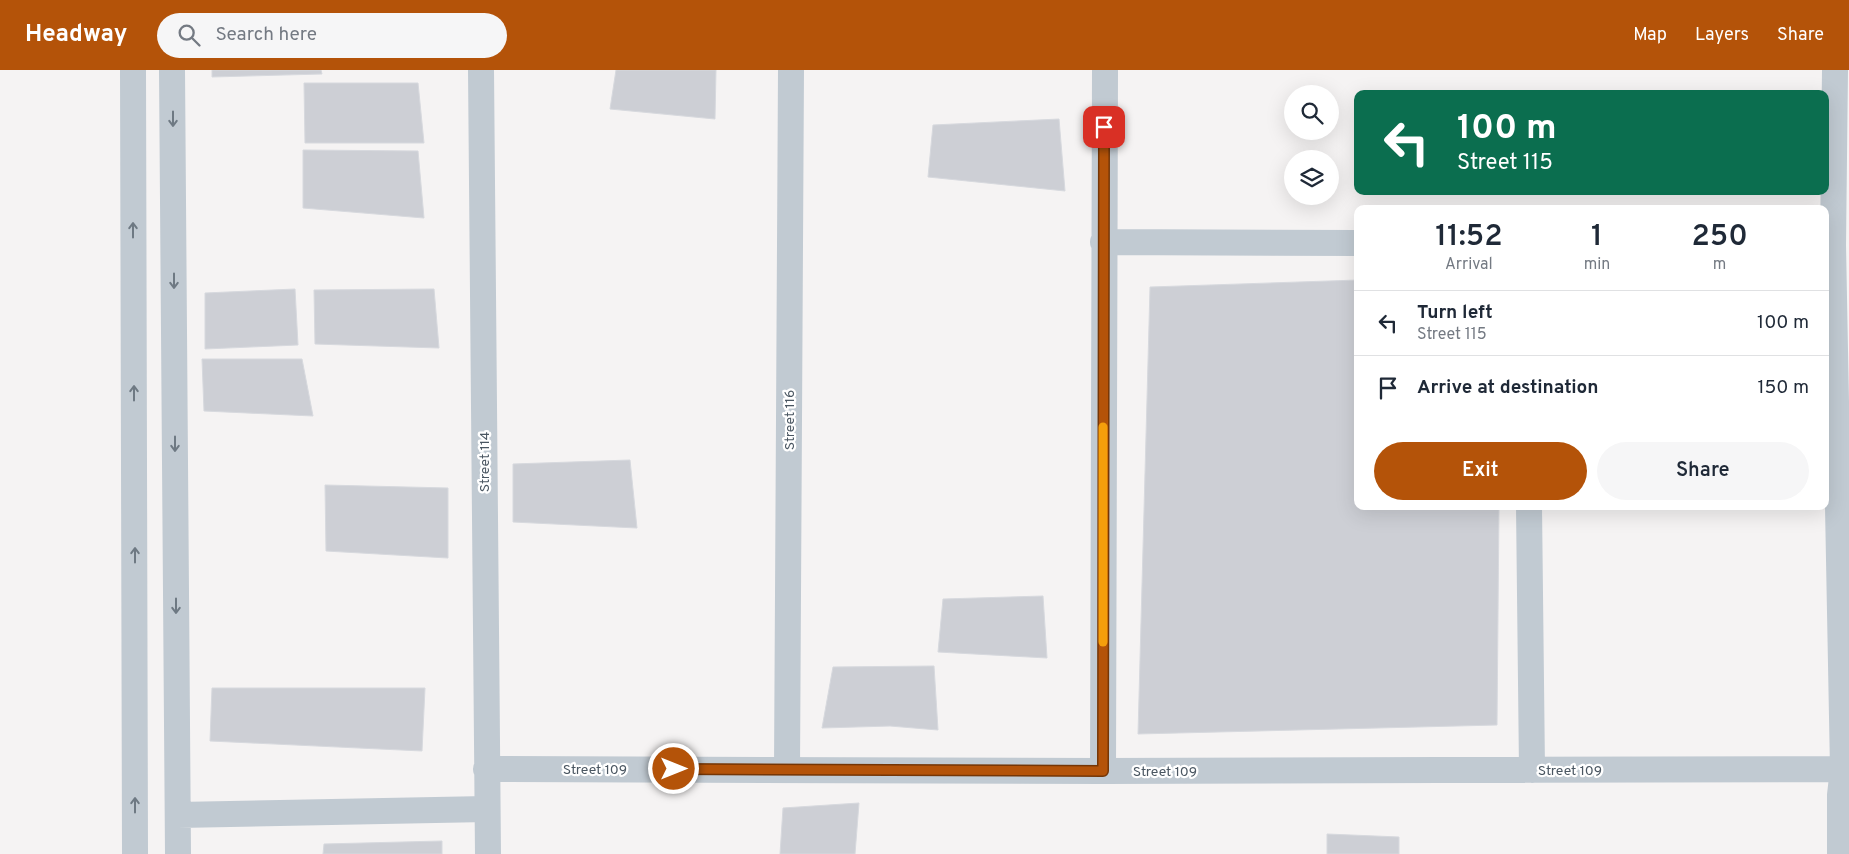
<!DOCTYPE html>
<html lang="en">
<head>
<meta charset="utf-8">
<style>
	body { margin:0; font-family:Overpass,sans-serif; background:#f6f6f7; color:#1f2937; height:100vh; display:flex; flex-direction:column; font-size:19px; white-space:nowrap }
	* { box-sizing:border-box; margin:0 }
	p { font-size:16px; color:#747a83 }
	.icon { flex:none; width:28px; height:28px; fill:none; stroke:currentColor; stroke-width:2; stroke-linecap:round; stroke-linejoin:round }
	.map { position:relative; flex:1; overflow:hidden }
	.drawer { position:absolute; left:1354px; top:135px; width:475px; height:305px; display:flex; flex-direction:column; background:#fff; border-radius:10px; box-shadow:0 5px 20px #0002 }
	.drawer>* { flex:none }
	.guide { position:absolute; left:1354px; top:20px; width:475px; height:105px; border-radius:10px; box-shadow:0 5px 20px #0002; background:#0b6e4f; color:#fff; overflow:hidden }
	.tools { position:absolute; left:1284px; top:15px; display:grid; gap:10px }
	.tools a { display:grid; place-items:center; width:55px; height:55px; border-radius:50%; background:#fff; box-shadow:0 5px 20px #0002; font-size:25px }
	.pin { position:absolute; display:grid; place-items:center; width:42px; height:42px; color:#fff; margin:-21px; border-radius:10px; box-shadow:0 2px 8px #0006 }
	.me { position:absolute; width:55px; margin:-28px; rotate:90deg; stroke-linejoin:round; filter:drop-shadow(0 0 4px #0008) }
	.turn { display:flex; align-items:center; gap:18px; height:105px; padding:0 20px; font-size:22px }
	.turn .icon { width:65px; height:65px; stroke-width:2.5 }
	.turn b { display:block; font-size:35px; line-height:42px }
	.eta { display:flex; justify-content:space-evenly; align-items:center; height:85px; text-align:center }
	.eta b { font-size:30px; font-weight:600; line-height:35px }
	.cta { display:flex; gap:10px; margin-top:auto; padding:10px 20px }
	.cta a { flex:1; height:58px; border-radius:30px; background:#b45309; color:#fff; font-size:20px; font-weight:600; line-height:58px; text-align:center }
	.cta a+a { background:#f6f6f7; color:#1f2937 }
	ul { padding:0; list-style:none }
	li { display:flex; align-items:center; gap:15px; height:65px; padding:0 20px; border-top:1px solid #e0e1e3 }
	li div { flex:1 }
	li b { display:block; font-size:19px }
	li em { font-style:normal }
	header { display:flex; align-items:center; gap:30px; box-sizing:border-box; height:70px; padding:0 25px; background:#b45309; color:#fff }
	header strong { font-size:24px }
	nav { display:flex; gap:28px; margin-inline-start:auto; font-size:18px }
	.search { width:350px; height:45px; background:#f6f6f7; display:flex; align-items:center; gap:12px; box-sizing:border-box; padding:0 18px; border-radius:28px; color:#747a83; font-size:19px }
	.map>svg:first-child { display:block }
</style>
</head>
<body>
<header>
<strong>Headway</strong>
<div class="search"><svg class="icon" aria-label="search" viewBox="0 0 24 24"><circle cx="10" cy="10" r="6"/><path d="M15 15l6 6"/></svg>Search here</div>
<nav><a>Map</a><a>Layers</a><a>Share</a></nav>
</header>
<div class="map">
<svg width="1849" height="784" viewBox="0 0 1849 784">
	<rect width="100%" height="100%" fill="#f5f3f3"/>
	<!-- building -->
	<path fill="#cdcfd5" stroke="#d7d9de" d="M212 0H321L322 4 212 7Z
		M616 0H716L715 49 610 39Z
		M304 13H418L424 73H305Z
		M1059 49 1065 121 928 107 933 55Z
		M303 80 418 81 424 148 303 138Z
		M1358 210V436H1499L1497 655 1138 664 1150 217Z
		M295 219 298 275 205 279V223Z
		M434 219 439 278 315 274 314 220Z
		M202 289H302L313 346 204 341Z
		M630 390 637 458 513 452V394Z
		M325 415 448 418V488L326 481Z
		M1043 526 1047 588 938 582 943 529Z
		M934 596 938 660 890 656 822 658 833 597Z
		M212 618H425L422 681 210 671Z
		M859 733 855 784H780L783 738Z
		M1327 764 1399 767V784H1327Z
		M442 771V784H323L324 774Z"/>
	<g fill="none" stroke-linecap="round" stroke-linejoin="round">
		<!-- minor -->
		<path stroke="#c1cad2" stroke-width="26" d="M133 0 135 784
			M172 0 178 784
			M481 0 488 784
			M1835 0 1833 175 1843 699 1840 725V784
			M1103 172 1358 173
			M1529 436 1532 700
			M486 699 1103 701 1843 699
			M787 699 791 0
			M1103 701 1105 0
			M178 745 487 739"/>
	</g>
	<!-- one-way arrows -->
	<defs><path id="oneway-shaft" d="M-6 0H5M1.5-3L5.5 0L1.5 3" fill="none" stroke-width="1.6" stroke-linecap="round" stroke-linejoin="round" transform="scale(1.25)"/></defs>
	<g stroke="#6e7983">
		<use href="#oneway-shaft" transform="translate(173 49) rotate(90)"/>
		<use href="#oneway-shaft" transform="translate(133 160) rotate(-90)"/>
		<use href="#oneway-shaft" transform="translate(174 211) rotate(90)"/>
		<use href="#oneway-shaft" transform="translate(134 323) rotate(-90)"/>
		<use href="#oneway-shaft" transform="translate(175 374) rotate(90)"/>
		<use href="#oneway-shaft" transform="translate(135 485) rotate(-90)"/>
		<use href="#oneway-shaft" transform="translate(176 536) rotate(90)"/>
		<use href="#oneway-shaft" transform="translate(135 735) rotate(-90)"/>
	</g>
	<g fill="none" stroke-linecap="round" stroke-linejoin="round">
		<defs>
			<path id="route" d="M674 699 1103 701 1104 57"/>
		</defs>
		<!-- route casing -->
		<use href="#route" stroke="#753606" stroke-width="12"/>
		<!-- route -->
		<use href="#route" stroke="#b45309" stroke-width="9"/>
		<!-- slow -->
		<path stroke="#f59e0b" stroke-width="9" d="M1103 572V357"/>
	</g>
	<g text-anchor="middle" stroke-width="4.5" stroke-linejoin="round" paint-order="stroke">
		<!-- street labels -->
		<g font-size="14" fill="#4a5661" stroke="#fff">
			<text transform="translate(789 350) rotate(-90)" y="5">Street 116</text>
			<text transform="translate(484 392) rotate(-90)" y="5">Street 114</text>
			<text x="595" y="704">Street 109</text>
			<text x="1570" y="705">Street 109</text>
			<text x="1165" y="706">Street 109</text>
		</g>
	</g>
</svg>
<div class="tools">
<a><svg class="icon" aria-label="search" viewBox="0 0 24 24"><circle cx="10" cy="10" r="6"/><path d="M15 15l6 6"/></svg></a>
<a><svg class="icon" aria-label="layers" viewBox="0 0 24 24"><path d="M12 4l9 5-9 5-9-5zM3 14l9 5 9-5"/></svg></a>
</div>
<div class="pin" style="left:1104px;top:57px;background:#d93025"><svg class="icon" aria-label="arrive" viewBox="0 0 24 24"><path d="M6 21V4h12l-3 4 3 4H6"/></svg></div>
<svg class="me" style="left:674px;top:699px" viewBox="-20 -20 40 40"><circle r="17" fill="#b45309" stroke="#fff" stroke-width="3"/><path d="M0-11L8 9 0 5-8 9z" fill="#fff"/></svg>
<div class="guide">
<div class="turn"><svg class="icon" aria-label="left" viewBox="0 0 24 24"><path d="M17 20v-9H6M10 6l-5 5 5 5"/></svg><div><b>100 m</b>Street 115</div></div>
</div>
<section class="drawer">
<div class="eta">
<div><b>11:52</b><p>Arrival</p></div>
<div><b>1</b><p>min</p></div>
<div><b>250</b><p>m</p></div>
</div>
<ul>
<li><svg class="icon" aria-label="left" viewBox="0 0 24 24"><path d="M17 20v-9H6M10 6l-5 5 5 5"/></svg><div><b>Turn left</b><p>Street 115</p></div><em>100 m</em></li>
<li><svg class="icon" aria-label="arrive" viewBox="0 0 24 24"><path d="M6 21V4h12l-3 4 3 4H6"/></svg><div><b>Arrive at destination</b></div><em>150 m</em></li>
</ul>
<div class="cta"><a>Exit</a><a>Share</a></div>
</section>
</div>
</body>
</html>
